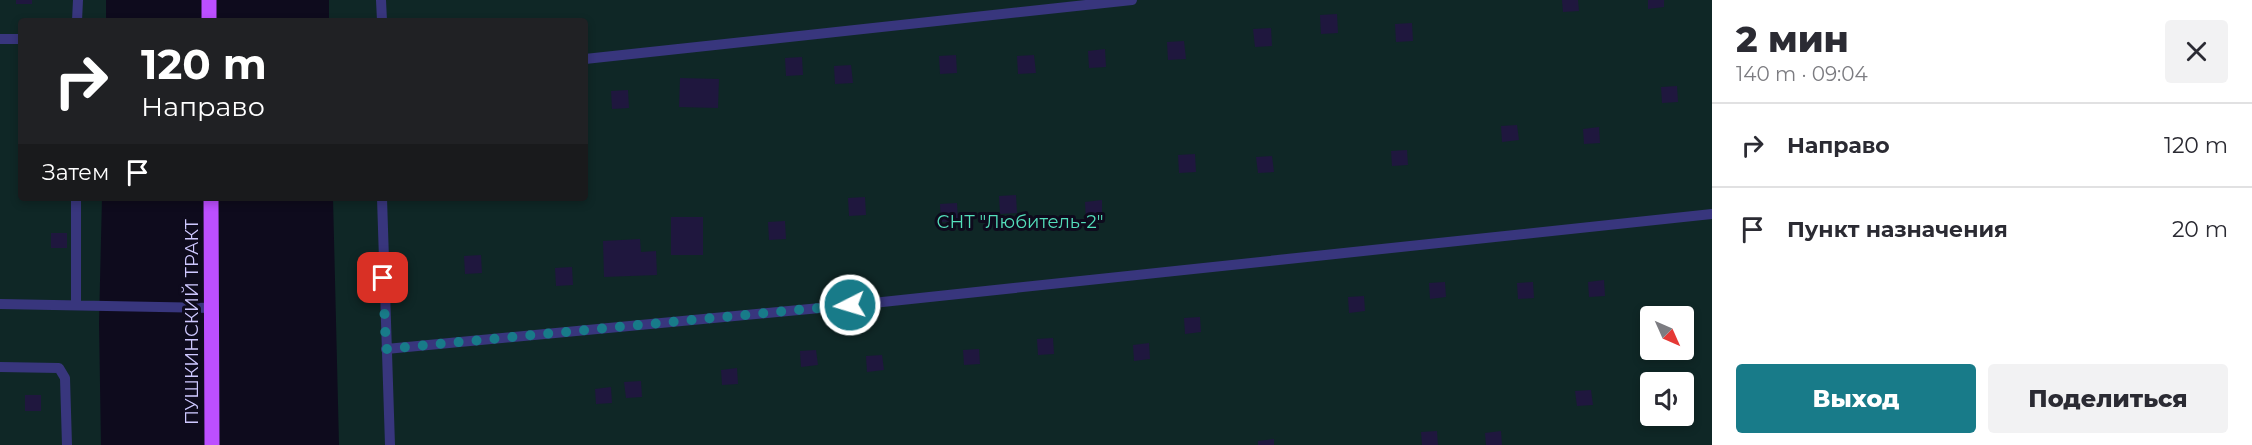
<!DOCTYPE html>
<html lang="ru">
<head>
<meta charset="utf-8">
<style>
	body { margin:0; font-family:Montserrat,sans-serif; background:#f2f2f3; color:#2b2b33; height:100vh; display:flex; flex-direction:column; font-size:22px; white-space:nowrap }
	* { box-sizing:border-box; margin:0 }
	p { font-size:20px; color:#7c7c81 }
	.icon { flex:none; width:33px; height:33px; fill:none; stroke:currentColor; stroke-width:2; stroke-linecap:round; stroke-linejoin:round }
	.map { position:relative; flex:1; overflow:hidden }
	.sheet { display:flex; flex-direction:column; background:#fff; width:540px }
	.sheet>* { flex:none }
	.guide { position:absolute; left:18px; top:18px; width:570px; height:183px; border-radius:6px; box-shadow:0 3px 9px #0003; background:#202124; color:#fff; overflow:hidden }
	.needle { width:39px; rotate:135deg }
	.buttons { position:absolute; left:1640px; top:306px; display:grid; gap:12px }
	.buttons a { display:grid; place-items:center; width:54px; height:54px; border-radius:6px; background:#fff; box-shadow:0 3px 9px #0003; font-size:30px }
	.pin { position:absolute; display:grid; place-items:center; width:51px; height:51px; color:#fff; margin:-26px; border-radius:12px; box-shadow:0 3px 9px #0006 }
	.me { position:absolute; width:66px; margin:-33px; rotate:265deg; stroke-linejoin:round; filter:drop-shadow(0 0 4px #0008) }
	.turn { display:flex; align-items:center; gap:21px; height:126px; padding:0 24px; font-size:27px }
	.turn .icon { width:78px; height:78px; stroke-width:2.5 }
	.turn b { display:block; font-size:42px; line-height:51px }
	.then { display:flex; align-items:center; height:57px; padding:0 24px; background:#0003; gap:12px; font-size:22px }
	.round { display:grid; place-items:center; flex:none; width:63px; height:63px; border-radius:6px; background:#f2f2f3 }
	.summary { display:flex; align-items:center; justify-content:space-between; height:102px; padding:0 24px }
	h1 { font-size:36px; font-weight:800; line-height:45px }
	.button { display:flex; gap:12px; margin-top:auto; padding:12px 24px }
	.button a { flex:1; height:69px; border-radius:6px; background:#187b89; color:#fff; font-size:24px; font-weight:800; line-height:69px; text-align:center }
	.button a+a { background:#f2f2f3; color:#2b2b33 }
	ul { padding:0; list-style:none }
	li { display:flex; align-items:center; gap:18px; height:84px; padding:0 24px; border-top:2px solid #e1e1e2 }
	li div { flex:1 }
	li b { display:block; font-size:22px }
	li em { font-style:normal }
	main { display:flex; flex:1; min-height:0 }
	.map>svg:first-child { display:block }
</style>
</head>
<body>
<main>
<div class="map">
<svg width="1712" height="445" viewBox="0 0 1712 445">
	<rect width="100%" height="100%" fill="#0e0b1d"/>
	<!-- green -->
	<path fill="#0f2726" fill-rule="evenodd" d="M0 0H106V21H21V198H102L99 323 101 445H0Z
		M329 0H1712V445H339L333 198H585V21H329ZM1650 316H1683V350H1650ZM1650 382H1683V416H1650Z"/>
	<!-- building -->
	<path fill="#1f173e" d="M16 0H32V4H16Z
		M1562 0H1578L1579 11 1563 12Z
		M1648 0H1664V7L1648 9Z
		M1337 14 1338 33 1321 34 1320 15Z
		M1412 23 1413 41 1396 42 1395 24Z
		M1271 28 1272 46 1255 47 1253 29Z
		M1184 41 1186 59 1168 60 1167 42Z
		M1105 49 1106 67 1089 68 1088 51Z
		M956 55 957 73 940 74 939 56Z
		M1034 55 1036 73 1018 74 1017 56Z
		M802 57 803 75 786 76 785 58Z
		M851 65 853 83 835 84 834 66Z
		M680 78 719 79 718 108 679 107Z
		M1677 86 1678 102 1662 103 1661 87Z
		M628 90 629 108 612 109 611 91Z
		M1517 125 1519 140 1502 142 1501 126Z
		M1599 127 1600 143 1584 144 1583 129Z
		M1407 150 1408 165 1392 166 1391 151Z
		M1195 154 1196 172 1179 173 1178 155Z
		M1272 156 1274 172 1258 173 1256 157Z
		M1016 195 1017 213 1000 214 999 196Z
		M865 197 866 215 849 216 848 198Z
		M1102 200V219L1086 220 1085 202Z
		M957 203 958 221 941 222 940 204Z
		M671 217H703V255H671Z
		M785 221 786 239 769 240 768 222Z
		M51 233H67V248H51Z
		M640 239 641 252 656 251 657 275 604 277 603 241Z
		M481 255 482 273 465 274 464 256Z
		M572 267 573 285 556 286 555 268Z
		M1604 280 1605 296 1589 297 1588 282Z
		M1445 282 1446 297 1430 299 1429 283Z
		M1533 282 1534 298 1518 299 1517 283Z
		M1364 296 1365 311 1349 313 1348 297Z
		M1200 317 1201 332 1185 334 1184 318Z
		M1053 338 1054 354 1038 355 1037 339Z
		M1149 343 1150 359 1134 361 1133 345Z
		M979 349 980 364 964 365 963 350Z
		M816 350 818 365 801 367 800 351Z
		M882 355 884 370 867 372 866 356Z
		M737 368 738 384 722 385 721 370Z
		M641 381 642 397 626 398 624 382Z
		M611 387 612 403 596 404 595 389Z
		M1591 390 1593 405 1577 406 1575 391Z
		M25 395H41V411H25Z
		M1690 398 1691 414H1683V399Z
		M1437 431 1438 445H1422L1421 432Z
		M1501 431 1502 445H1486L1485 433Z
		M1274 439V445H1258V441Z"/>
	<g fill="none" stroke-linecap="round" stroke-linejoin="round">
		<!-- service -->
		<path stroke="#38367d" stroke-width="10" d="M381 0 382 21
			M77 21 78 0
			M0 39H21
			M585 59 1132 0
			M76 198V305
			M382 198 390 445
			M0 304 213 308
			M386 349 873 303 1712 214
			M0 367 59 368 65 378 67 445"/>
		<!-- primary -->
		<path stroke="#bc4fff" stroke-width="15" d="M209 21V0
			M211 198 212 445"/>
	</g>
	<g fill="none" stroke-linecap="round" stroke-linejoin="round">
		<!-- route -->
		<path stroke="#187b89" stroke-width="10" stroke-dasharray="0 18" d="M383 278 386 349 850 305"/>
	</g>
	<g text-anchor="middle" stroke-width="6" stroke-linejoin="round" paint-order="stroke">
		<!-- park labels -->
		<g font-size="18" fill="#54dfbb" stroke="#0e0b1d">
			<text x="1020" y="228">СНТ "Любитель-2"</text>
		</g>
		<!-- street labels -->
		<g font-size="18" fill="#cec8ff" stroke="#0e0b1d">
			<text transform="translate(192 322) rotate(-90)" y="6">ПУШКИНСКИЙ ТРАКТ</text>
		</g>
	</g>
</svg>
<div class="buttons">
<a><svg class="needle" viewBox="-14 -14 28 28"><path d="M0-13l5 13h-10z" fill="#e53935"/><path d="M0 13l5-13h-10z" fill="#7c7c81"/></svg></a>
<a><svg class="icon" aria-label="sound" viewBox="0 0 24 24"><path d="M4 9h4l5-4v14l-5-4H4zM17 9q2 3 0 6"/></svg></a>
</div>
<div class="pin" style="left:383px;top:278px;background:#d93025"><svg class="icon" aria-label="arrive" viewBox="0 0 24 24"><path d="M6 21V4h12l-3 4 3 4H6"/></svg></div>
<svg class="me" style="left:850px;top:305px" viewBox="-20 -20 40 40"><circle r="17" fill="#187b89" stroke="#fff" stroke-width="3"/><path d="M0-11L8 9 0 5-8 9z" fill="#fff"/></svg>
<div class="guide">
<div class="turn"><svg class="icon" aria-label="right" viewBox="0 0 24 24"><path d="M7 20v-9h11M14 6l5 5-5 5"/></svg><div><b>120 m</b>Направо</div></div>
<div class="then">Затем<svg class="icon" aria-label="arrive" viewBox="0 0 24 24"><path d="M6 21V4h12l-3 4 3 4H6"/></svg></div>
</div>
</div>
<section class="sheet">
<div class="summary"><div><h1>2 мин</h1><p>140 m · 09:04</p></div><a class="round"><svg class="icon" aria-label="close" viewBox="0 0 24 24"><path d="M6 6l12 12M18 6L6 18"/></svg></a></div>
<ul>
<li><svg class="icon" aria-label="right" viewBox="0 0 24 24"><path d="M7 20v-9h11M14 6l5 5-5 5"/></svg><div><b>Направо</b></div><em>120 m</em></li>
<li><svg class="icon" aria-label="arrive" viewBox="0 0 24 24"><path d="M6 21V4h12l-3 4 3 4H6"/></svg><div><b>Пункт назначения</b></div><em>20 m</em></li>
</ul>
<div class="button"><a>Выход</a><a>Поделиться</a></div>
</section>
</main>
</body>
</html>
